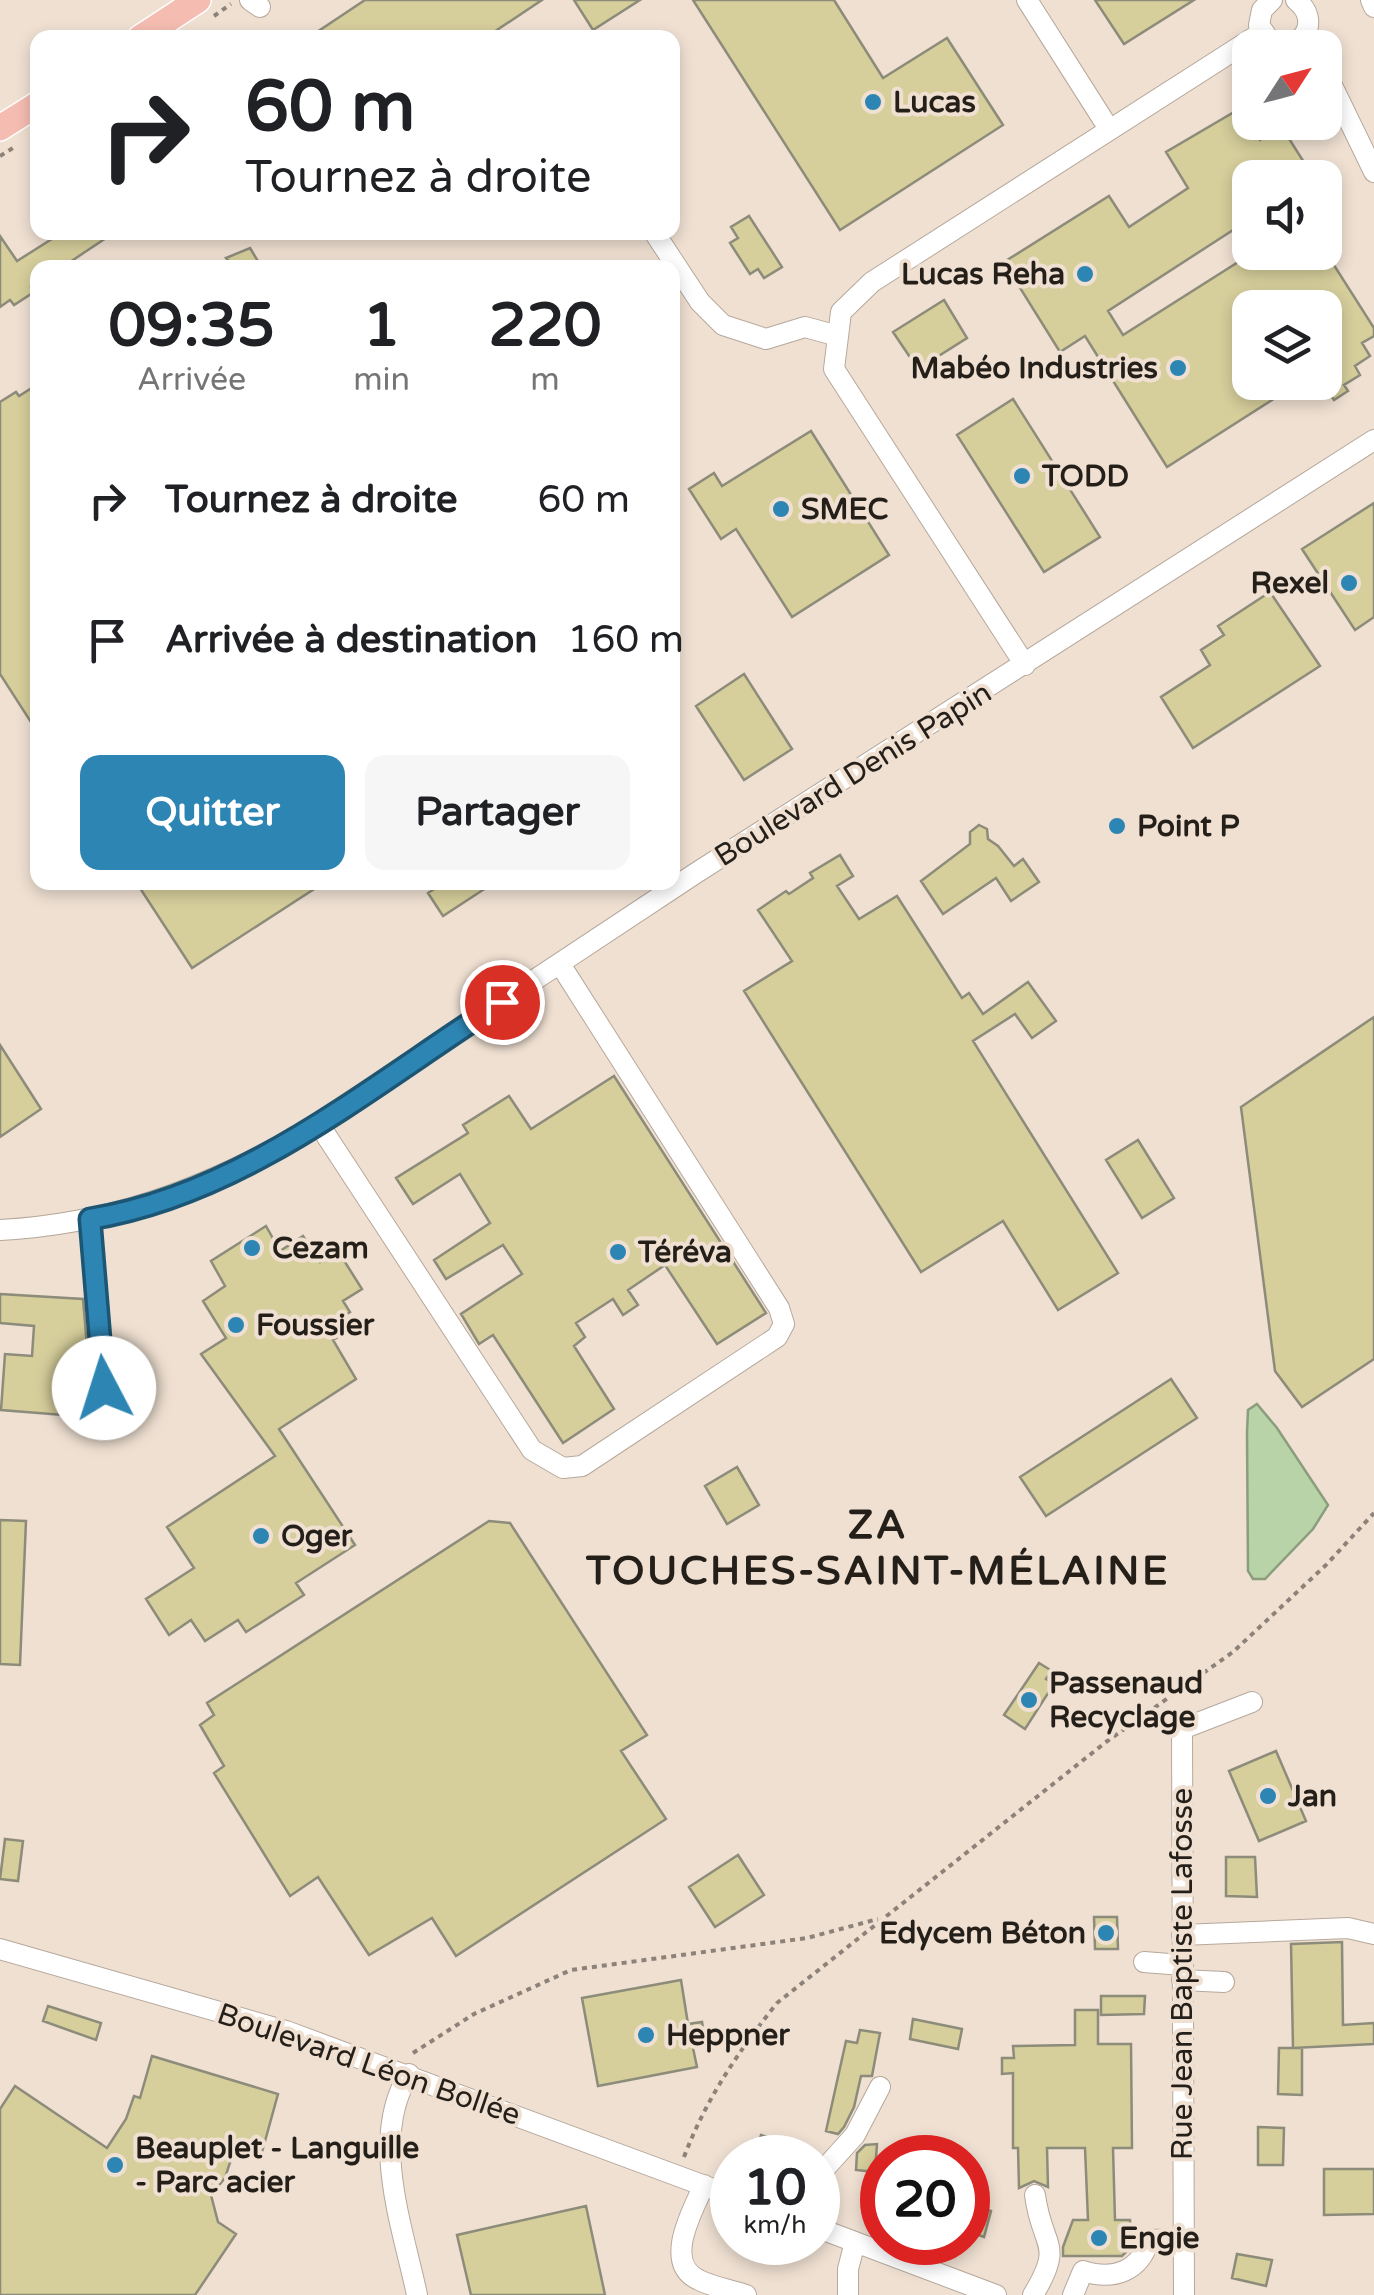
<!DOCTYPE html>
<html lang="fr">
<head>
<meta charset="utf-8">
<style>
	body { margin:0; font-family:"Varela Round",sans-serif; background:#f6f6f6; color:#202124; height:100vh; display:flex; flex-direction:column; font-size:38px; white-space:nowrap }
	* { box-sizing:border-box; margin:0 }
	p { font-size:32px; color:#757577 }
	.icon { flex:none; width:55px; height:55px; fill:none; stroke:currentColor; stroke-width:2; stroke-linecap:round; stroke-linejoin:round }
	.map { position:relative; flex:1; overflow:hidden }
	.panel { position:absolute; left:30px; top:260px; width:650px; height:630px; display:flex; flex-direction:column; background:#fff; border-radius:20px; box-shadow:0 5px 15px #0003 }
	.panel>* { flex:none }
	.hud { position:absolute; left:30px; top:30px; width:650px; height:210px; border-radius:20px; box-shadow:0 5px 15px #0003; background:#fff; color:#202124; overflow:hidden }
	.needle { width:65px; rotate:54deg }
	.buttons { position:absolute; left:1232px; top:30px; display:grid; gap:20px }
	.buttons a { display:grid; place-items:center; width:110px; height:110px; border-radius:20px; background:#fff; box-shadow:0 5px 15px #0003; font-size:50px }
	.speed { position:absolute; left:710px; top:2135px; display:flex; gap:20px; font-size:50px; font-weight:700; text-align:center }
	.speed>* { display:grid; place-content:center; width:130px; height:130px; border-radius:50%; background:#fff; box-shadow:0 5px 15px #0003; line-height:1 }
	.speed small { font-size:25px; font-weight:400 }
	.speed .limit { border:15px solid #d22; background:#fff; color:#111 }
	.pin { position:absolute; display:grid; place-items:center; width:85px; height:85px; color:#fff; margin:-42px; border:5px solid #fff; border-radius:50%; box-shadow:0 2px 10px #0007 }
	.me { position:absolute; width:110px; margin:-55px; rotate:355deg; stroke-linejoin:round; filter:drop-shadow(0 0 8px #0008) }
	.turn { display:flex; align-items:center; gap:35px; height:210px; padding:0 50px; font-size:45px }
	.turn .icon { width:130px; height:130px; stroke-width:2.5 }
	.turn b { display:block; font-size:70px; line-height:85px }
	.eta { display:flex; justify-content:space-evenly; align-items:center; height:170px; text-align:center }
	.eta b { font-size:60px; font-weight:800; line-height:70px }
	.button { display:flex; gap:20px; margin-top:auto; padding:20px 50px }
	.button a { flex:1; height:115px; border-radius:20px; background:#2d85b3; color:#fff; font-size:40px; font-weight:800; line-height:115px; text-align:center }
	.button a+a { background:#f6f6f6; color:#202124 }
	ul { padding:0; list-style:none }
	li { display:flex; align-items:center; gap:30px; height:140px; padding:0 50px }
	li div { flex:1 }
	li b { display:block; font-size:38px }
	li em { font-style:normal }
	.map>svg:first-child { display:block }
</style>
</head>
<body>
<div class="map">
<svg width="1374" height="2295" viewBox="0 0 1374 2295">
	<rect width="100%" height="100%" fill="#efe0d2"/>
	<!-- water -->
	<path fill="#b7d3a7" stroke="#8b9d7d" stroke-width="2.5" d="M1257 1404 1277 1428 1328 1505 1313 1529 1265 1579H1253L1248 1571 1247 1432 1248 1410Z"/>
	<!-- building -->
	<path fill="#d6ce9b" stroke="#8d8b7a" stroke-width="2.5" d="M365 0H542L485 38H308Z
		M574 0H640L593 30Z
		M693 0H834L883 78 947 38 1003 125 840 230Z
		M1095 0H1194L1124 44Z
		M1241 108 1260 140 1281 126 1314 178H1250V219L1108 311 1123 335 1254 252H1310L1314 259 1325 251 1374 328V336L1362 343 1370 356 1355 366 1360 375 1344 385 1348 391 1334 400 1325 387V308H1250V382H1300L1167 467 1085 336 1060 352 1004 262 1109 196 1129 227 1188 188 1166 152Z
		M749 216 782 267 764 278 758 269 750 274 730 243 738 238 731 227Z
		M63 232H115L61 268H38V283L31 287 34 292 14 305 10 300 0 307V236L17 261Z
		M250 248 262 268H220L229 261 226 258Z
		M944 300 967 338 918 369 893 332Z
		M38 384V733L0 674V402L16 392 19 396Z
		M1013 399 1100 537 1044 572 957 435Z
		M811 431 889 555 792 617 736 529 721 539 689 489 714 473 722 486Z
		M1374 503V617L1355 630 1302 549Z
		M1270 592 1320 666 1193 748 1161 697 1210 665 1201 650 1224 635 1218 626Z
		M744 674 792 749 744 780 696 706Z
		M979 825 987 829 988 839 998 846 1014 866 1023 859 1039 882 1011 901 996 878 943 914 921 881 970 844V832Z
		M840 855 853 876 837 886 859 919 897 896 962 998 969 993 983 1014 1028 982 1056 1021 1032 1038 1015 1014 973 1041 1118 1273 1058 1310 1003 1221 921 1272 744 991 792 961 758 910 786 891 789 894 813 878 810 873Z
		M136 882H325L192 968Z
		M445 882H495L443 916 428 893Z
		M1374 1017V1359L1302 1407 1275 1371 1241 1107Z
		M0 1045 41 1109 0 1137Z
		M614 1076 766 1313 717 1344 665 1265 628 1290 638 1305 623 1315 613 1299 576 1323 585 1337 574 1346 614 1409 563 1443 493 1335 479 1344 461 1314 522 1274 503 1245 446 1279 434 1260 490 1223 460 1174 413 1204 396 1178 468 1133 463 1125 509 1096 531 1129Z
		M1138 1140 1174 1198 1142 1218 1106 1160Z
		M266 1226 280 1251 303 1236 320 1262 338 1251 362 1289 343 1301 350 1312 337 1320 345 1333 333 1340 356 1379 279 1429 355 1545 296 1583 304 1595 246 1632 238 1620 205 1641 191 1620 169 1635 146 1599 194 1568 167 1527 275 1456 201 1354 226 1338 203 1301 225 1286 211 1261Z
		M0 1294 83 1299 90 1382 88 1417 1 1410 5 1354 32 1356 34 1326 0 1323Z
		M1171 1379 1197 1418 1046 1516 1020 1477Z
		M737 1467 759 1505 727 1524 705 1486Z
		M0 1520 26 1521 20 1665 0 1664Z
		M489 1521 510 1523 647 1735 621 1751 666 1819 456 1956 432 1918 369 1955 318 1877 290 1896 214 1773 224 1766 200 1725 214 1715 207 1703Z
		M1039 1663 1052 1671 1046 1679 1054 1684 1025 1729 1004 1715Z
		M1276 1751 1306 1821 1259 1841 1229 1771Z
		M5 1839 23 1841 18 1881 0 1879Z
		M738 1855 764 1895 715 1927 689 1887Z
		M1226 1857H1255L1257 1897 1226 1896Z
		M1094 1917H1117L1118 1949H1095Z
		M1342 1942 1343 2025 1374 2023V2044L1293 2048 1291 1944Z
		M681 1980 688 2024 702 2022 706 2045 693 2048 697 2067 598 2086 582 1998Z
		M1101 1996H1145L1144 2014 1101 2015Z
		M48 2006 101 2023 96 2040 43 2021Z
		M1075 2010H1098V2044H1131L1132 2148H1113L1115 2220H1130L1132 2246 1122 2256H1063V2247L1073 2220H1088L1085 2148H1047L1048 2187 1034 2181 1019 2188 1018 2148H1013V2073L1002 2074V2058H1014L1013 2046 1075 2045Z
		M913 2019 962 2029 958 2049 910 2039Z
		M860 2030 880 2033 872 2076H861L854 2107 844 2127 838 2134 826 2131 846 2041 857 2043Z
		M1279 2048H1302V2095L1278 2094Z
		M152 2056 278 2094 262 2152 236 2144 225 2178 211 2195 218 2222 236 2234 195 2295H0V2109L15 2086 107 2148 126 2119 134 2096 140 2098Z
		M1258 2127 1284 2128 1283 2165H1258Z
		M761 2135 783 2142 778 2158H754Z
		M877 2144 875 2172 856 2170 857 2153 865 2145Z
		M1324 2169H1374V2214L1324 2215Z
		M974 2205 991 2211 984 2237 968 2231Z
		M586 2206 605 2295H471L457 2235Z
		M1237 2254 1272 2260 1266 2286 1232 2278Z"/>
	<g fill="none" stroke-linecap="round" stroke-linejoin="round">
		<defs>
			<path id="minor" d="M250 0 260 7
				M1027 0 1109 129
				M1272 0 1262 10 1259 25 1272 44C1303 53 1322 20 1296 0
				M1371 0 1374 7
				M1325 71 1374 172
				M654 232 700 302 723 325 766 339 805 327 838 336
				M1025 665 834 369 841 312 872 282 1261 33
				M318 1123 532 1450 563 1468 582 1466 777 1337 784 1324 779 1308 560 964
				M90 1219 107 1422
				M0 1230C110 1224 197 1191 294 1139L696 873 1374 440
				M1182 1935 1348 1928 1374 1934
				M0 1949 286 2031 732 2196
				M1144 1962 1182 1965
				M1182 1980 1224 1982
				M409 2074C369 2138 403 2227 417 2295
				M818 2176 855 2135 880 2087
				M704 2185C693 2210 662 2263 699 2280 713 2287 731 2290 746 2295
				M818 2228 996 2295
				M848 2295V2269L855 2242
				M1033 2295C1065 2242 1042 2249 1035 2195
				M1073 2295 1083 2271C1114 2281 1140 2271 1149 2240L1183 2239
				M1184 2295 1182 1729 1252 1702"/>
			<path id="major" d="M140 38 198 0
				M0 128 38 104"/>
		</defs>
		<!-- minor casing -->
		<use href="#minor" stroke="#b6a89b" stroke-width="22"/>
		<!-- major casing -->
		<use href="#major" stroke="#fff" stroke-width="28"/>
		<!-- path -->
		<path stroke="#8d8279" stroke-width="4" stroke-dasharray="5 5" stroke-linecap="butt" d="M214 16 231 4
			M0 156 13 148
			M413 2053 474 2014 571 1970 807 1938 878 1919
			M684 2157C706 2099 738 2052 777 2003L1106 1742 1233 1652 1326 1565 1374 1513"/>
		<!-- minor -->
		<use href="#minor" stroke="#fff" stroke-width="20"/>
		<!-- major -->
		<use href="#major" stroke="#f5bdb2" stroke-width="25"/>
	</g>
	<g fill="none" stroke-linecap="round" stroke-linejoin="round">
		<defs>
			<path id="route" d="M104 1388 90 1219C245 1194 373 1084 502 1002"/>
		</defs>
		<!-- route casing -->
		<use href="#route" stroke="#1d5674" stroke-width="25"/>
		<!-- route -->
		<use href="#route" stroke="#2d85b3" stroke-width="18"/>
	</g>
	<!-- markers -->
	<g fill="#2d85b3" stroke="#efe0d2" stroke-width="4">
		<circle cx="873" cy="102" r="10"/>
		<circle cx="1085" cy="274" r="10"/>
		<circle cx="1178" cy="368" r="10"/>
		<circle cx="1022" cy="476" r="10"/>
		<circle cx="781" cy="509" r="10"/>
		<circle cx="1349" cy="583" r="10"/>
		<circle cx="1117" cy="826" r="10"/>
		<circle cx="252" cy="1248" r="10"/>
		<circle cx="618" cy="1252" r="10"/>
		<circle cx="236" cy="1325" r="10"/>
		<circle cx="261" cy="1536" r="10"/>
		<circle cx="1029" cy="1700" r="10"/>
		<circle cx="1268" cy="1796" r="10"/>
		<circle cx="1106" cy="1933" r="10"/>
		<circle cx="646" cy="2035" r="10"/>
		<circle cx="115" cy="2165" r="10"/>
		<circle cx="1099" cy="2238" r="10"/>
	</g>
	<g text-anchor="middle" stroke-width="8" stroke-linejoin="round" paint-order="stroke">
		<!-- poi labels -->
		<g font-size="30" font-weight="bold" fill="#251f1a" stroke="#efe0d2" text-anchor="start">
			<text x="893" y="112">Lucas</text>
			<text x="1065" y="284" text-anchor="end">Lucas Reha</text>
			<text x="1158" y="378" text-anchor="end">Mabéo Industries</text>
			<text x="1042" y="486">TODD</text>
			<text x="801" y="519">SMEC</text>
			<text x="1329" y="593" text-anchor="end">Rexel</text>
			<text x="1137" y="836">Point P</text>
			<text x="272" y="1258">Cezam</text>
			<text x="638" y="1262">Téréva</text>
			<text x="256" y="1335">Foussier</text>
			<text x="281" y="1546">Oger</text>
			<text x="1049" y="1693">Passenaud<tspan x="1049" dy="34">Recyclage</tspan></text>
			<text x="1288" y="1806">Jan</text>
			<text x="1086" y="1943" text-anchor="end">Edycem Béton</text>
			<text x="666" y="2045">Heppner</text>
			<text x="135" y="2158">Beauplet - Languille<tspan x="135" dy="34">- Parc acier</tspan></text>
			<text x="1119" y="2248">Engie</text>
		</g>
		<!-- street labels -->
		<g font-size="30" fill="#251f1a" stroke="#efe0d2">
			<text transform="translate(853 774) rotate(-32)" y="10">Boulevard Denis Papin</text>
			<text transform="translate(1182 1974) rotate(-90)" y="10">Rue Jean Baptiste Lafosse</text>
			<text transform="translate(369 2064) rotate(19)" y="10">Boulevard Léon Bollée</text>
		</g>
		<!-- district labels -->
		<g font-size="40" font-weight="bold" letter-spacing="2.5" fill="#251f1a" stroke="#efe0d2">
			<text x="878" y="1538">ZA<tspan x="878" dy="46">TOUCHES-SAINT-MÉLAINE</tspan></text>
		</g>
	</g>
</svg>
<div class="buttons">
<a><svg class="needle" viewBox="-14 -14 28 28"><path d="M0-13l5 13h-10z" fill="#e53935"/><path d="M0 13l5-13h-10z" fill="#757577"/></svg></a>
<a><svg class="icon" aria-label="sound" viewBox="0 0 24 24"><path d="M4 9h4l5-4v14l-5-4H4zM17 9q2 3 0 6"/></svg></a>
<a><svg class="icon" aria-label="layers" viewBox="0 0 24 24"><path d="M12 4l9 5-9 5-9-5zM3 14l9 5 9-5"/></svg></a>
</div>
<div class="speed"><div>10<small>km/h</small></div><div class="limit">20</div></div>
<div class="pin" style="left:502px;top:1002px;background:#d93025"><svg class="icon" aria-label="arrive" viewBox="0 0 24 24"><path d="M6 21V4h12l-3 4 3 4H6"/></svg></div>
<svg class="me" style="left:104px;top:1388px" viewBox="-20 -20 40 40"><circle r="19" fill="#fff"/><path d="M0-13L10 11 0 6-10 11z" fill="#2d85b3"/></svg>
<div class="hud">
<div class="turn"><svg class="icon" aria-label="right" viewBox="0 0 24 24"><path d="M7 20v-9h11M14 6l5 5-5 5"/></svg><div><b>60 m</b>Tournez à droite</div></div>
</div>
<section class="panel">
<div class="eta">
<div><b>09:35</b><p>Arrivée</p></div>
<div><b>1</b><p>min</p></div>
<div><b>220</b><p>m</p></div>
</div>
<ul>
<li><svg class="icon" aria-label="right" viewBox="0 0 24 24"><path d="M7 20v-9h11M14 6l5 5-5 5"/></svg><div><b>Tournez à droite</b></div><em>60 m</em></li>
<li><svg class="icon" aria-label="arrive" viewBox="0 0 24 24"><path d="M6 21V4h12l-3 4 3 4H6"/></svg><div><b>Arrivée à destination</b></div><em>160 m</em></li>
</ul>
<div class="button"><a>Quitter</a><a>Partager</a></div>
</section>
</div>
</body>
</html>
